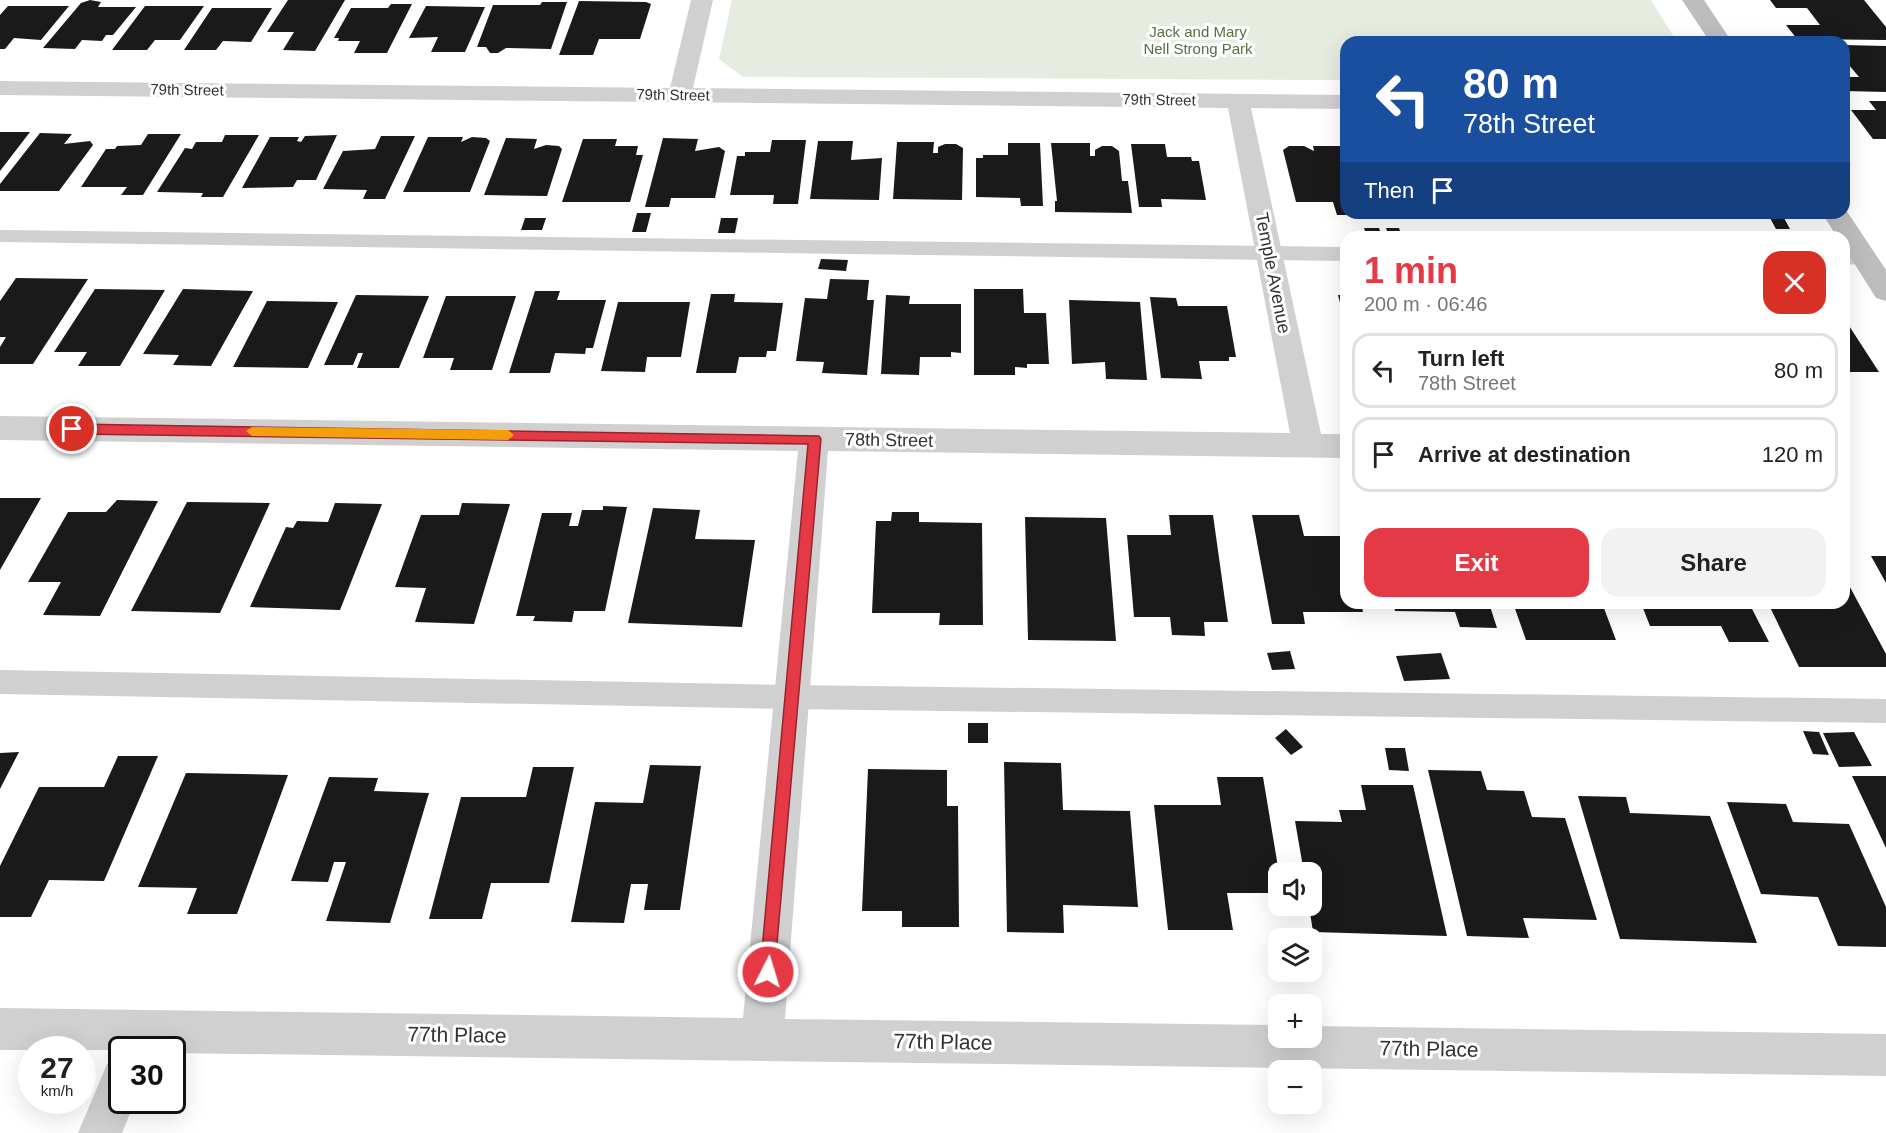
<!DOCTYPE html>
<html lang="en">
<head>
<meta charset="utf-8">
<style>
	body { margin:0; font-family:Arial,sans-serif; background:#f2f2f2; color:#222; height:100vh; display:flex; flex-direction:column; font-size:22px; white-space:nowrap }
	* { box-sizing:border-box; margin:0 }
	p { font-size:20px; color:#767676 }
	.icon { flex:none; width:33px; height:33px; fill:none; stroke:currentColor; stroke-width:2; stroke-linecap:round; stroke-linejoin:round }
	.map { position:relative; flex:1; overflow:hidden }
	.details { position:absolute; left:1340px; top:231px; width:510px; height:378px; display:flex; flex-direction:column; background:#fff; border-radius:18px; box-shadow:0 6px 24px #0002 }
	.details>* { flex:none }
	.top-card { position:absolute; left:1340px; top:36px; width:510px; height:183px; border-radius:18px; box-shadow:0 6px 24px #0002; background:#1a4fa0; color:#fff; overflow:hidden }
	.tools { position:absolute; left:1268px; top:862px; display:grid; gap:12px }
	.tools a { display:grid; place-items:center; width:54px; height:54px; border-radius:12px; background:#fff; box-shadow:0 6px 24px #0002; font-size:30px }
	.speed { position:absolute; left:18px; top:1036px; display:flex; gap:12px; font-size:30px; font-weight:700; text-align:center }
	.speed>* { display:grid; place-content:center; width:78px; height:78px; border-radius:50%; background:#fff; box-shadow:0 6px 24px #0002; line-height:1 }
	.speed small { font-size:15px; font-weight:400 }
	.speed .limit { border:3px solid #111; border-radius:9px; background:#fff; color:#111 }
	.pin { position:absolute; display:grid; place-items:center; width:51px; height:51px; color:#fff; margin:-26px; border:3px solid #fff; border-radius:50%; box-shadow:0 2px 6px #0007 }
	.me { position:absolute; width:66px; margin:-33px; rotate:5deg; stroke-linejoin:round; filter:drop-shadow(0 0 4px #0008) }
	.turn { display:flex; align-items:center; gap:21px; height:126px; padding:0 24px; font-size:27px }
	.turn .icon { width:78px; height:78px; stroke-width:2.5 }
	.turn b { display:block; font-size:42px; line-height:51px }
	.then { display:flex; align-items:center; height:57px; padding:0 24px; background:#0003; gap:12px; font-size:22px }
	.round { display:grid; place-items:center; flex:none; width:63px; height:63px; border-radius:18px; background:#f2f2f2 }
	.head { display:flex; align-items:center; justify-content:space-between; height:102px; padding:0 24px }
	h1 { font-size:36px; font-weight:800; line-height:45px; color:#e63946 }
	.button { display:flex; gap:12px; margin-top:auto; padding:12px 24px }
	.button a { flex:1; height:69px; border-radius:18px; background:#e63946; color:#fff; font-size:24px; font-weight:800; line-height:69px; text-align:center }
	.button a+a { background:#f2f2f2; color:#222 }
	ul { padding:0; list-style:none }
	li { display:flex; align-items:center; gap:18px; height:75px; margin:0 12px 9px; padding:0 12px; border:3px solid #e0e0e0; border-radius:18px }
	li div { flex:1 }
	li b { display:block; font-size:22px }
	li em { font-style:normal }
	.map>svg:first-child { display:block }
</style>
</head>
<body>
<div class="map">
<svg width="1886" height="1133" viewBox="0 0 1886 1133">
	<rect width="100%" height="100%" fill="#fff"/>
	<!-- green -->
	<path fill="#e6ecdf" d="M732 0H1651L1677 42H1346L1345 80 743 77 719 59Z"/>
	<!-- building -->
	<path fill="#1a1a1a" d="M90 0 101 2 98 7H136L113 35H106L102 41 82 40 75 49 43 48 81 3Z
		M288 0H345L315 51 283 50 294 32H267Z
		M1770 0H1864L1886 27V40L1797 39 1786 25H1820L1807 8H1776Z
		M579 1 646 2 651 4 640 39H599L593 55H559Z
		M542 2H567L551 49 506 48 498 53H490L486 47H477L493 5H540Z
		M391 4H412L387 53H354L360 41H338L339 38H334L351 8H388Z
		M8 6H69L41 40 14 38 5 49H0V15Z
		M145 6H204L180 40H155L147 50H112Z
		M426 6 485 7 465 52H431L438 37 409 38Z
		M212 8H272L251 42 223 41 216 50H184Z
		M1844 45 1886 46V92L1844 91V77H1859L1844 59Z
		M1869 101H1886V139H1873L1851 110H1876Z
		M0 132H30L0 171Z
		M40 133 72 134 64 144 90 141 93 145 59 191H0V184Z
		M148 134H181L143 195H121L127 187H81L106 149H115L117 146 141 145Z
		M225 135H259L223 197H201L203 193 157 192 185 148 192 149 196 142H222Z
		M337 135 316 180H297L293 187 242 188 270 137H299L297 141 301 142 305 136Z
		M381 136H415L385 199H363L367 190 323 189 343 151 375 149Z
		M428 137H463L461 142 472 137 486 138 490 141 470 192H403Z
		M506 138 537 139 534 149 546 145 559 146 562 149 547 196 484 195Z
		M663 138 698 139 695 151 719 147 725 151 715 198H671L669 207H645Z
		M583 139H617L615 146H638L636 155H643L630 202H562Z
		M772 140H806L798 204H773L774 195H730L737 156H745V152H770Z
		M818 141H853L851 160 882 158 879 200 810 199Z
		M897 142H934L933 153H938V147L945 144H956L963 148 962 200 893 199Z
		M1008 143H1040L1043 206H1021L1020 198 976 197V158H983V155H1008Z
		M1051 143H1090V156H1095V150L1102 146H1112L1119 151 1122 181H1128L1132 213 1055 212V201H1057Z
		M1131 144H1165L1167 157H1191L1192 161H1199L1206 200 1161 199 1162 207H1139Z
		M1289 146H1304L1314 151 1313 146H1346V213H1368L1369 215H1337L1333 202H1296L1283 150Z
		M637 213H651L646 232H632Z
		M1707 213H1761L1765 219 1710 218Z
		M525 218H546L542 230H521Z
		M721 218H738L735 233H718Z
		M1770 218H1784L1790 229H1776Z
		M1364 228H1379L1382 237H1367Z
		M1386 228H1399L1402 237H1389Z
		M821 259 848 260 846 271 818 269Z
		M16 278 88 279 33 364H0V347L6 337H0V301Z
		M830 279 869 280 867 300H874L867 375 822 373 824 362 796 361 805 298 827 299Z
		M95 289 165 290 120 366H78L87 352H54Z
		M183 289 253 291 211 366 173 365 179 355 143 354Z
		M974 289H1023L1024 313H1046L1049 364H1027V368L1015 367V375H974Z
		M535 291H560L557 300H606L593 348H586L585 354 555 353 550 373H509Z
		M711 294H735L734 302 783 303 776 351H767L766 357H739L736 373H696Z
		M356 295 429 296 399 368H357L363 353H358L353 365H324Z
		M886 295 910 296 909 304H961V353L951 352V357H920L919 375 881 374Z
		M1338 295H1346V322H1345Z
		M446 296H516L492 370H450L454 358H423Z
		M1150 297 1176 298 1178 306H1227L1236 357H1229V361H1199L1202 379 1161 378Z
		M1069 300 1140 302 1147 380 1106 379 1105 362 1072 364Z
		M267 301 338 302 308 368 233 367Z
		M618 302H690L681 357H647L645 372 601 371Z
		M1844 318 1879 372H1844Z
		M0 498H41L0 570Z
		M117 500 158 501 100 616 43 615 61 582H28L68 512H106Z
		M187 502 270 503 220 613 131 611Z
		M335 503 382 504 340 610 250 607 286 527 293 528 297 521 328 522Z
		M462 503 510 504 474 624 415 622 426 588 395 587 421 515H459Z
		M603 506 627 507 605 611H574L572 622 533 621 535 616H516L542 513H572L569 526H578L582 510H603Z
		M653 508 700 510 695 539 755 540 742 627 628 623Z
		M892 512H919V522L982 523 983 625H939L940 613H872L876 521H891Z
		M1169 515H1213L1228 622H1204L1205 636 1172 635 1170 617H1134L1127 535H1171Z
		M1252 515H1299L1304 536H1345L1346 603H1361L1363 612H1303L1305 624H1272Z
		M1025 517 1106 518 1116 641 1028 640Z
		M1871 556H1886V583Z
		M1844 576 1886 654V667H1799L1768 603H1844Z
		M1393 603H1489L1497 628 1460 627 1455 612 1395 611Z
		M1513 603H1602L1616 640H1526Z
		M1641 603H1749L1769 642H1729L1721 626H1650Z
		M1290 651 1295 669 1272 670 1267 653Z
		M1441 653 1450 679 1404 681 1396 656Z
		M968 723H988V743H968Z
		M1286 729 1303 747 1291 755 1275 738Z
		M1803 731 1819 732 1829 755 1813 754Z
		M1854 732 1872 766 1839 767 1823 733Z
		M1385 748H1405L1409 771 1389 770Z
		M19 752 0 789V753Z
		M118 756H158L104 881 49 880 31 917H0V866L39 787H104Z
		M1004 762 1061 763 1063 810 1130 811 1138 907 1063 905 1064 933 1007 932Z
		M650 765 701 766 680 910H644L648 884H631L624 923 571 922 595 802 643 803Z
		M533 767H574L549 883H491L482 919H429L461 797H526Z
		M868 769 947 770V806H958L959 927H902V911H862Z
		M1428 770 1481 771 1487 790 1524 791 1532 817 1565 818 1597 920 1523 918 1529 938 1467 936Z
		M186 773 288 775 237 914H187L197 888 138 887Z
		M1852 776H1886V848Z
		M329 777 378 778 374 791 429 793 390 923 326 921 346 862H334L328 882 291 881Z
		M1217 777H1263L1279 873 1278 893H1227L1233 930H1168L1154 805H1221Z
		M1361 785H1413L1447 936 1313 932 1309 906 1311 873H1304L1295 821 1342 822 1339 810H1366Z
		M1578 796 1626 797 1630 813 1710 816 1757 943 1620 939Z
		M1727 802 1786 804 1793 822 1849 824 1886 907V947L1838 946 1818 897 1761 894Z"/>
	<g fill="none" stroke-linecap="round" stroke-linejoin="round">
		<!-- lane -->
		<path fill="#d0d0d0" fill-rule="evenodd" d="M0 230 1346 247V261L0 242Z
			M1844 251 1871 253 1874 258 1871 263 1844 265Z
			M0 670 792 685 1886 699V723L792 709 0 694Z"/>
		<!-- street -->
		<path fill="#d0d0d0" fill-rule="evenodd" d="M691 0H713L693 88 1346 95V109L1251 108 1321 434H1346V458L828 451 785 1019 1278 1025V1038H1311V1026L1886 1034V1076L172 1053V1050H0V1008L743 1018 798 451 0 440V416L1290 433 1228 108 0 95V81L670 88Z
			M122 1058V1101H135L122 1133H78L107 1064Z"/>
		<!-- secondary -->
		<path fill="#bdbdbd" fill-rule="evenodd" d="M1682 0H1704L1732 42H1710Z
			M1844 207 1886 270V301L1876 298 1844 247V237H1837L1822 213H1844Z"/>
	</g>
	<!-- route -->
	<path fill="#e63946" stroke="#96252e" stroke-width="1.5" d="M72 424 819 436 821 439 774 978 768 981 762 978 760 972 808 444 72 434 66 429Z"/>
	<!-- slow -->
	<path fill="#f59e0b" d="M252 427 508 430 514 435 508 440 252 436 246 431Z"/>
	<g text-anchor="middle" stroke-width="6" stroke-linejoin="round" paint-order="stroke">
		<!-- far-park labels -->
		<g font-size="15" fill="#56703f" stroke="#fff">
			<text x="1198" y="37">Jack and Mary<tspan x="1198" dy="17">Nell Strong Park</tspan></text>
		</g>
		<!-- far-street labels -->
		<g font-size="15" fill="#333" stroke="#fff">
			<text transform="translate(187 90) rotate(1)" y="5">79th Street</text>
			<text transform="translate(673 95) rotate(1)" y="5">79th Street</text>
			<text transform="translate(1159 100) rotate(1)" y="5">79th Street</text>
		</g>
		<!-- street labels -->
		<g font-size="18" fill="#333" stroke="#fff">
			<text transform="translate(1273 273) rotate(79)" y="6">Temple Avenue</text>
			<text transform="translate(889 440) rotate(1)" y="6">78th Street</text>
		</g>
		<!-- near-street labels -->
		<g font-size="21" fill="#333" stroke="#fff">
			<text transform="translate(457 1035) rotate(1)" y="7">77th Place</text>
			<text transform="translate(943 1042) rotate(1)" y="7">77th Place</text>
			<text transform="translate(1429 1049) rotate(1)" y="7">77th Place</text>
		</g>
	</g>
</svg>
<div class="tools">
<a><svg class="icon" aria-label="sound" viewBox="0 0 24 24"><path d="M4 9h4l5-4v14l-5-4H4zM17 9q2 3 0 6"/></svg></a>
<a><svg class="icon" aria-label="layers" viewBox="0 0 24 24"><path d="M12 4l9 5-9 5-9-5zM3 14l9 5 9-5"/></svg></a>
<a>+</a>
<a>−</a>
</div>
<div class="speed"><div>27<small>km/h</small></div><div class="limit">30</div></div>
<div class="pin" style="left:72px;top:429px;background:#d93025"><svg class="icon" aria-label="arrive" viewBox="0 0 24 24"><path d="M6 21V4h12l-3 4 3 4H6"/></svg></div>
<svg class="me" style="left:768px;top:972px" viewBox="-20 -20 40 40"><circle r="17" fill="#e63946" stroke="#fff" stroke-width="3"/><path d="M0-11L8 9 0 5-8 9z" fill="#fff"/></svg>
<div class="top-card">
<div class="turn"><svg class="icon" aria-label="left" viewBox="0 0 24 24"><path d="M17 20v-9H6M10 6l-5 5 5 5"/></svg><div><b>80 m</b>78th Street</div></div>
<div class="then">Then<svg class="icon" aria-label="arrive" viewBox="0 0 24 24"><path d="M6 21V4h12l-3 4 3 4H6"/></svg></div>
</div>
<section class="details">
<div class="head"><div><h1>1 min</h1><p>200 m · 06:46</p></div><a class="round" style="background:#d93025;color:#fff"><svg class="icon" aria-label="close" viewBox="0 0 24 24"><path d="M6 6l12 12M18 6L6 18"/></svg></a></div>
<ul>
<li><svg class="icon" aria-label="left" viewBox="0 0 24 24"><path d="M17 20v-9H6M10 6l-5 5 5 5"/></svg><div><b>Turn left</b><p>78th Street</p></div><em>80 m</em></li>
<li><svg class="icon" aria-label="arrive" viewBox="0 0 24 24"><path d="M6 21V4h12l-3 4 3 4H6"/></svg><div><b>Arrive at destination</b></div><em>120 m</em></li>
</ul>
<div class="button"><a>Exit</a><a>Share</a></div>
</section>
</div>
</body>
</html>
